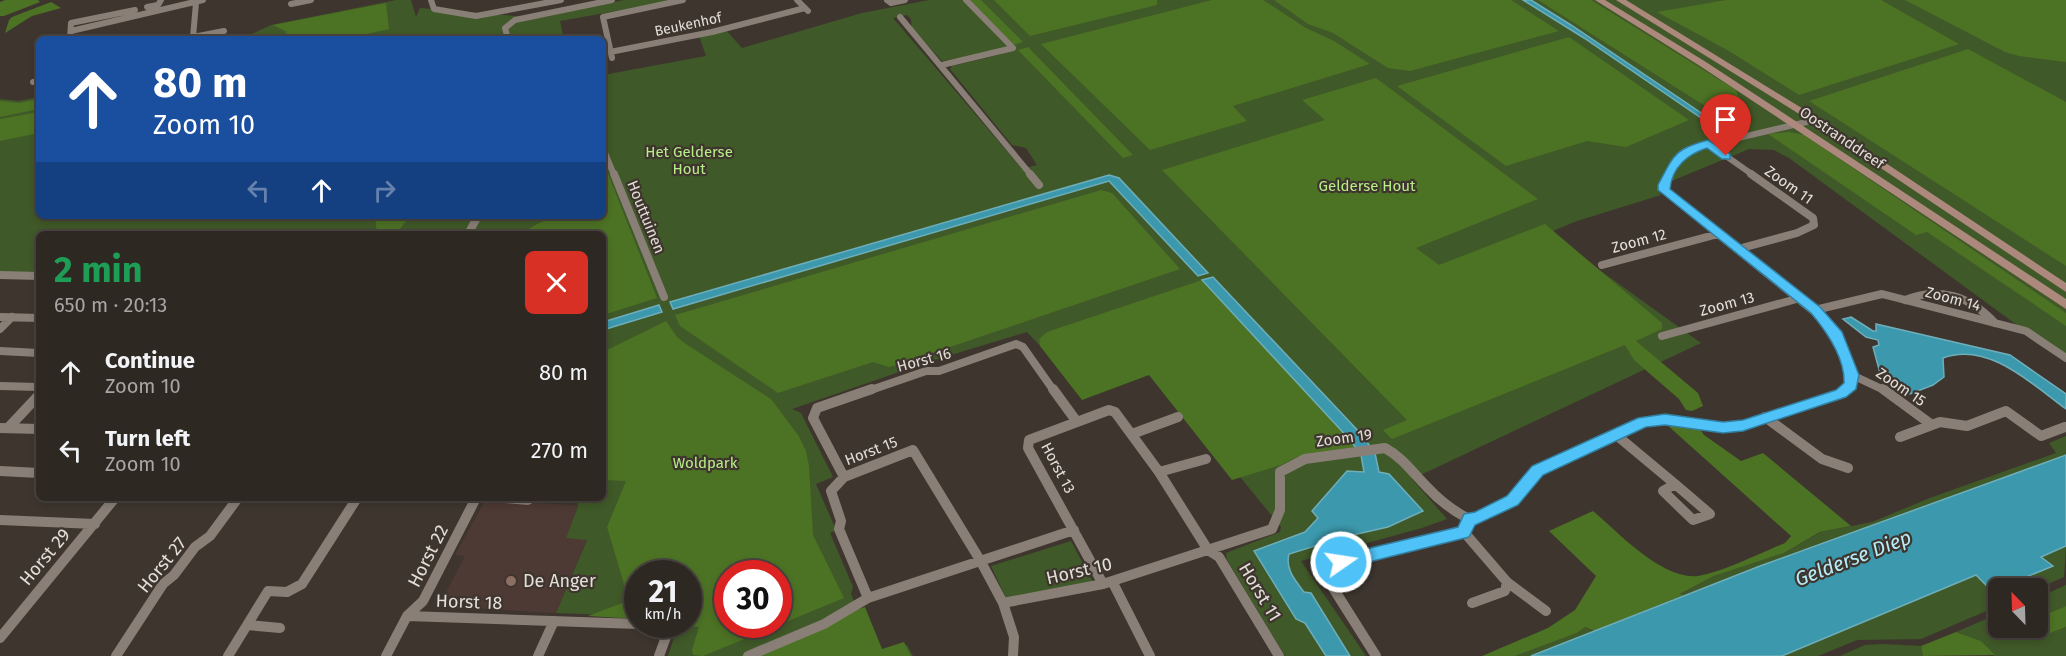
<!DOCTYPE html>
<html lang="en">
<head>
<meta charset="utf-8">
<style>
	body { margin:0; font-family:"Fira Sans",sans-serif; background:#3a342f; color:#f1f3f6; height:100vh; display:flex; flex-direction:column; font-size:22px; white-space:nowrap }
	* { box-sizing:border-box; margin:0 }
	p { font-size:20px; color:#a7a6a5 }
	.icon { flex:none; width:33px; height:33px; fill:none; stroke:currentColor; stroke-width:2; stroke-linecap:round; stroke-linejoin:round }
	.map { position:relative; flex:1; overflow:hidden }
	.side { position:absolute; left:36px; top:231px; width:570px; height:270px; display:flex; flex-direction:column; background:#2e2822; border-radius:9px; box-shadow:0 3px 9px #0003,0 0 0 2px #494440 }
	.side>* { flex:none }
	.banner { position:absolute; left:36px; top:36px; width:570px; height:183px; border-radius:9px; box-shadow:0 3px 9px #0003,0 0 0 2px #494440; background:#1a4fa0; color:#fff; overflow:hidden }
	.needle { width:39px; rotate:337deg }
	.buttons { position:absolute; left:1988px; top:578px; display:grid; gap:12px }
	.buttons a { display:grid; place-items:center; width:60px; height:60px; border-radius:9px; background:#2e2822; box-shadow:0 3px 9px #0003,0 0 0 2px #494440; font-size:30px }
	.speed { position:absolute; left:624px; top:560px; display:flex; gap:12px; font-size:30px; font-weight:700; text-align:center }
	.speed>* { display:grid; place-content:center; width:78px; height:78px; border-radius:50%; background:#2e2822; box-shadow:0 3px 9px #0003,0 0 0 2px #494440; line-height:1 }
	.speed small { font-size:15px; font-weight:400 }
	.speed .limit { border:9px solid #d22; background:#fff; color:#111 }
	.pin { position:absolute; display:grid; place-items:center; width:51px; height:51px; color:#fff; margin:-62px -26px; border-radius:50% 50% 50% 0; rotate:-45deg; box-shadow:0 0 6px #0007 }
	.pin .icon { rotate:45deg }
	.me { position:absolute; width:66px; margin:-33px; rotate:77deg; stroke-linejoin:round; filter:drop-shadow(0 0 4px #0008) }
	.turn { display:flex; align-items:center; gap:21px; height:126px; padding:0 18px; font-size:27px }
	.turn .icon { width:78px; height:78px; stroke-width:2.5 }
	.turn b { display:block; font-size:42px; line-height:51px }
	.lanes { display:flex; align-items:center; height:57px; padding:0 18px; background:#0003; justify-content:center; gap:30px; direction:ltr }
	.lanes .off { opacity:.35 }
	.round { display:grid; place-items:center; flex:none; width:63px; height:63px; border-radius:9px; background:#3a342f }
	.summary { display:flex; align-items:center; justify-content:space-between; height:102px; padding:0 18px }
	h1 { font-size:36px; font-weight:700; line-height:45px; color:#1e9e55 }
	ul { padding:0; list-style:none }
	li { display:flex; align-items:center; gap:18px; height:78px; padding:0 18px }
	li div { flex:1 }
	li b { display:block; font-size:22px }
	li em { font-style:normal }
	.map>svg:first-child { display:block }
</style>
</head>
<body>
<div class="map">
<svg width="2066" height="656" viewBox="0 0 2066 656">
	<rect width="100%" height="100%" fill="#3e362e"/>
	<!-- education -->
	<path fill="#4e3a34" d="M485 501 578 505 566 538 587 539 556 613 439 606 465 556 455 555Z"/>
	<!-- green -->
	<path fill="#405928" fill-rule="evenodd" d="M396 0H411L416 17 420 8 539 18 624 0H678L560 21 564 39H241L271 25Z
		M929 0H2066V361L1789 158 1774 150 1749 149 1657 187 1661 195 1577 221 1548 233 1701 343 1412 479 1447 519 1422 528 1301 561 1366 656H1285L1227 560 1226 553 1280 532 1281 527 1151 368 1084 393 1027 332 934 360 792 409 801 413 833 477 816 484 836 530 830 533 853 587 851 594 876 654 907 645 913 656H668L678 625 688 624V573H638L637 616 556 613 587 540 566 538 578 506 577 502H583L585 498H603V234H39V274L0 272V99L19 101 39 97V216H603V75L706 56 699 36 726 30 742 48 862 13ZM907 15 911 19 912 28 942 61 1002 54 952 66 950 69 1012 145 1026 148 1037 165 1022 169 893 18ZM1386 492 1388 527 1344 537 1292 553 1290 550ZM728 573H778V624H728Z
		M2066 436V455L1684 595H1679L1714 576 1784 553 1821 532 1872 522 1930 498 2056 453 2049 443Z
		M1071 541 1094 584 1006 598 991 566Z
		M2066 546 2064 577 2037 589 1999 588 2052 566 2041 557Z
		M1976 575 1992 591 1998 588V606L1921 639 1857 640 1818 656H1783Z
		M2066 585V606L2037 618V598Z
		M1998 614V627H2033L2043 636 2066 627V656H1994L1981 641 1956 632Z
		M1585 627 1593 631 1531 656H1515L1577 633Z
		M1882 644 1921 646 1923 656H1840L1865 645Z"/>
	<!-- forest -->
	<path fill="#4c7224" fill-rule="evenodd" d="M5 0H38L40 2 4 16H0V2Z
		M970 0H981L1023 42 1013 45Z
		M994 0H1157V5L1030 36Z
		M1212 0H1263L1306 28 1334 41 1370 64 1233 106 1247 121 1150 150 1041 44Z
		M1274 0H1511L1559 31 1410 71 1388 68 1333 33 1308 24Z
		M1538 0H1591L1736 90 1740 101 1713 111Z
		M1726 0H1881L1959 44 1799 95 1729 51 1657 12Z
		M1905 0H2066V62L2019 56 2005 52Z
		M51 2 61 8 32 16 5 33 9 20 12 17Z
		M386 3 389 29 345 39H279L287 32 273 25Z
		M1569 37 1689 120 1626 147 1587 141 1506 166 1397 86Z
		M1028 47 1133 155 1123 158 1018 50Z
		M1968 49 2066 102V266L1809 101Z
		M1376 78 1538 199 1416 248 1439 265 1545 224 1662 323V329L1636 341 1698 393 1703 406 1692 411 1686 410 1679 399 1634 360 1625 345 1392 439 1383 430 1407 420 1162 170 1325 120 1302 100Z
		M39 99V109L0 117V101L19 103Z
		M39 112V133L0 141V119Z
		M1789 132 1804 135 2066 313V326L1927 232 1916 235 1768 134Z
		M603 161 657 298 603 315V234H523C546 213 574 216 603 216Z
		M1101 190 1112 193 1180 269 900 364 889 367 873 362 778 393 680 326 675 315Z
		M375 216H410L396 234H377Z
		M1202 280 1351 441 1356 447 1297 457 1281 465 1232 480 1149 375 1082 400 1040 346 1039 339 1047 332Z
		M666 321 677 337 686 344 771 399 798 435 806 451 809 466 813 535 844 598 703 656 693 655 692 650 699 627 678 625 688 624V573H638L637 619 588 616 630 600 627 594 607 527 626 481 603 480V352ZM728 573H778V624H728Z
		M1666 424 1699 428 1704 435 1741 461 1763 453 1851 526 1820 532 1784 553 1714 576 1680 594 1684 595 1594 631 1585 627 1577 633 1515 656H1482L1548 628 1575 610 1596 576 1549 531 1593 511C1619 533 1662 580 1698 576 1723 572 1760 553 1785 543L1791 536Z
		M2066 606V627L2043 636 2033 627H2037V618Z
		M865 607 882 649 904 642 911 656H743L831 618Z
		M1956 632 1981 641 1995 655 1923 656 1921 646Z"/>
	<!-- water -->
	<path fill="#3c99ad" stroke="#6eaeba" stroke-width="1.5" d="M1523 0H1531L1571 25 1725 129 1720 131 1584 38Z
		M1109 175 1119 178 1208 273 1198 276 1109 181 673 309 670 302Z
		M1213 277 1362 435 1375 453 1379 472 1389 474 1423 511 1388 527 1344 537 1289 554C1285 569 1295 580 1304 592L1311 593 1350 656H1326L1305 623 1296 619 1254 551 1305 532 1318 518 1312 511 1347 471 1364 472 1361 455 1351 441 1202 280Z
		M659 305 662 312 603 330V322Z
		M1851 317 1873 331H1876V324L2010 355 2066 394V409C2032 384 1988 341 1943 358L1944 377 1933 385 1910 394 1880 373 1873 347 1879 345 1878 340 1866 337 1843 319Z
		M2066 455V546L2041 557 2053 566 1992 591 1976 575 1782 656H1531L1760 566Z"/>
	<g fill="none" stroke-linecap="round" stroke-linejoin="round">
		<!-- street-far2 -->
		<path stroke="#897f77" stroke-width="6" d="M431 0 434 9 476 16 561 0
			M797 0 808 11
			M887 0 891 3 905 0
			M966 0 1013 48
			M291 4 311 0
			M147 7 158 5 161 0
			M900 17 1031 175
			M71 31 203 0
			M193 37 196 3
			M70 39 71 23 135 10
			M183 39 224 31
			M508 39 505 28 515 20 612 0
			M610 52 712 32 805 8
			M612 58 603 17 683 0
			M942 65 1013 48
			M33 82 39 81
			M1709 144 1753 175
			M603 148 614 175
			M1669 175 1679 157 1687 150 1815 120"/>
		<!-- street-far1 -->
		<path stroke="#897f77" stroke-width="8" d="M614 174 664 297
			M1030 174 1039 185
			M1670 174 1664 190 1822 318C1838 338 1850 359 1851 386L1845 391
			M468 234 478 216
			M1738 249 1797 233 1814 225 1813 218 1751 174
			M1602 265 1718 234
			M0 275 39 276
			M1905 300C1939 286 1970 296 1995 323
			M1815 310 1882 294 2026 331 2066 358
			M0 317 39 318
			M0 329 12 317
			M1662 336 1800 298
			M0 351 39 353
			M1852 375 1886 391
			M0 386 39 387
			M868 391 926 371H939L1016 344 1023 347 1054 391"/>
		<!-- street -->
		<path stroke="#897f77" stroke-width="10" d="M1053 389 1077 422
			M1883 389 1932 425
			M1765 417 1822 459 1848 468
			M0 428 39 429
			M8 428 39 395
			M1132 434 1178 417
			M1615 434 1675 484
			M1900 437 1940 422 1967 426 2006 411 2041 436 2065 427
			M0 471 39 473
			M1159 472 1206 459
			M844 477 813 418 817 408 872 389
			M1675 484 1710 514 1693 520 1663 491Z
			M505 498 528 500 529 498
			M1469 519 1477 518 1512 501 1538 470 1643 422 1665 420 1723 427 1743 425 1841 394 1847 389
			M0 520 95 524
			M1464 532 1507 582 1505 591 1472 603
			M1112 581 1150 656
			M1507 582 1546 611
			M1103 584 1028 448 1029 440 1109 410 1115 412 1159 472 1208 550 1219 557 1279 656
			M868 598 839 529 841 521 831 491 844 477 913 450 980 560 1003 603 1103 584 1272 529 1280 510V472L1305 459 1385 448C1402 457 1413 473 1427 487 1439 500 1453 511 1469 519
			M1003 603 1014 637 1013 656
			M407 616 638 624
			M640 624 670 626 659 656
			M247 625 280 628
			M0 638 115 498
			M116 656 163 584 174 575 195 547 210 536 238 498
			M228 656 268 591 287 592 302 584 357 498
			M386 656 407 616 423 601 476 498
			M538 656 554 621
			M748 656 824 624 868 598 1074 530
			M1376 656 1323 572 1329 565 1464 532 1469 519"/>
		<!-- secondary -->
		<path fill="#ac887d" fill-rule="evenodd" d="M1595 0H1605L1706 62 2066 299V309L1700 66Z
			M1616 0H1626L1818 118 2066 283V292L1812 122Z"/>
	</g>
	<!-- route -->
	<path fill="#4fc3f7" stroke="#337fa1" stroke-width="1.5" d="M1708 140 1730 154V159H1722L1707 148C1688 154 1672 167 1670 189L1820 307 1842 332 1859 375 1856 389 1846 397 1743 431 1723 433 1665 425 1646 427 1543 475 1518 505 1475 525 1469 537 1341 569 1335 566 1332 562 1335 557 1341 555 1458 527 1464 514 1475 512 1507 496 1532 466 1638 418 1665 414 1723 422 1743 420 1836 390 1844 383C1845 358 1827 332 1811 313L1658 190V185C1674 155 1674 149 1708 140Z"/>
	<!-- markers -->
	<circle fill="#8d6e63" stroke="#3e362e" stroke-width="2" cx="511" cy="581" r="6"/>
	<g text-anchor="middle" stroke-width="4.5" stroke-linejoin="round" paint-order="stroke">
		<!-- far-street labels -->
		<g font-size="14" fill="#e4deda" stroke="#3e362e">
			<text transform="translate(688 24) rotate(-12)" y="5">Beukenhof</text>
		</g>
		<!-- street labels -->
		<g font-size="15" fill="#e4deda" stroke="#3e362e">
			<text transform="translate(1842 138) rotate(34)" y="5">Oostranddreef</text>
			<text transform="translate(1789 185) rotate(35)" y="5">Zoom 11</text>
			<text transform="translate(646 217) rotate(68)" y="5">Houttuinen</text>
			<text transform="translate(1639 241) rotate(-15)" y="5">Zoom 12</text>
			<text transform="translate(1953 299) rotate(15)" y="5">Zoom 14</text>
			<text transform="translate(1727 304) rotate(-15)" y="5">Zoom 13</text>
			<text transform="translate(924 360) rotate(-15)" y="5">Horst 16</text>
			<text transform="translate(1901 387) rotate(34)" y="5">Zoom 15</text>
			<text transform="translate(1344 438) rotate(-8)" y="5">Zoom 19</text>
			<text transform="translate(871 451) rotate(-21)" y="5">Horst 15</text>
			<text transform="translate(1058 468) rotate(62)" y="5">Horst 13</text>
		</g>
		<!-- park labels -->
		<g font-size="15" fill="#b8ee87" stroke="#3e362e">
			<text x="689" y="157">Het Gelderse<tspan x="689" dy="17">Hout</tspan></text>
			<text x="1367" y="191">Gelderse Hout</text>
			<text x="705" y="468">Woldpark</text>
		</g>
		<!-- near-street labels -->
		<g font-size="18" fill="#e4deda" stroke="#3e362e">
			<text transform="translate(428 556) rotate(-63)" y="6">Horst 22</text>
			<text transform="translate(45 557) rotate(-50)" y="6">Horst 29</text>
			<text transform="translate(162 565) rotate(-51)" y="6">Horst 27</text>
			<text transform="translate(1079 571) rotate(-13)" y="6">Horst 10</text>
			<text transform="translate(1260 592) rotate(59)" y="6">Horst 11</text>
			<text transform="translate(469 602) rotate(2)" y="6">Horst 18</text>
		</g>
		<!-- near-poi labels -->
		<g font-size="18" fill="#e4deda" stroke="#3e362e" text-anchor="start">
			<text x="523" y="587">De Anger</text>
		</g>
		<!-- near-water labels -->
		<g font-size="20" font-style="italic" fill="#b7edfa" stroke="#3e362e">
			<text transform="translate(1853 558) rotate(-21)" y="7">Gelderse Diep</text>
		</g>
	</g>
</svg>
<div class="buttons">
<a><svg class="needle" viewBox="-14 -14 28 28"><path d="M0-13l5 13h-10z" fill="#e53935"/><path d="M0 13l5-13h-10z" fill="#a7a6a5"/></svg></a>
</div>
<div class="speed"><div>21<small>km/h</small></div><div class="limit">30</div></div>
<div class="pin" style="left:1726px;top:156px;background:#d93025"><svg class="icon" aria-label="arrive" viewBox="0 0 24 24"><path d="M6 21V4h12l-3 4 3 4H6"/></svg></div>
<svg class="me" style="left:1341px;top:562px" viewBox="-20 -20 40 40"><circle r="17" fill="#4fc3f7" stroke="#fff" stroke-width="3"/><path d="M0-11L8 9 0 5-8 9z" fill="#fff"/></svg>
<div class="banner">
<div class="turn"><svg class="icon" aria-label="ahead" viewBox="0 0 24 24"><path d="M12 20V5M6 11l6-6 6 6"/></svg><div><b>80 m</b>Zoom 10</div></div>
<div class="lanes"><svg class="icon off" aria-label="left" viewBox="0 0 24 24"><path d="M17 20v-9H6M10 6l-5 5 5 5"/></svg><svg class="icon" aria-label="ahead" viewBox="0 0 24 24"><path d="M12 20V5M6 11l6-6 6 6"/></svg><svg class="icon off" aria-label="right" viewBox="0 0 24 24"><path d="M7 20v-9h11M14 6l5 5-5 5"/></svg></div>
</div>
<section class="side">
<div class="summary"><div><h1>2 min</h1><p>650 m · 20:13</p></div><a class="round" style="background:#d93025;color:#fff"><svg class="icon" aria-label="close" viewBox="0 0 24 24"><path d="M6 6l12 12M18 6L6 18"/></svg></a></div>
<ul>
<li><svg class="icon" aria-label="ahead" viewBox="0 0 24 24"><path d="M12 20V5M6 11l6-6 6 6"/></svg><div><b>Continue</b><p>Zoom 10</p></div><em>80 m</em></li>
<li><svg class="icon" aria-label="left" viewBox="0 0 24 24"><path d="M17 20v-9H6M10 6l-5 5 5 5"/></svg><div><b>Turn left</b><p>Zoom 10</p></div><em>270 m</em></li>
</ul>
</section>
</div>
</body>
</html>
